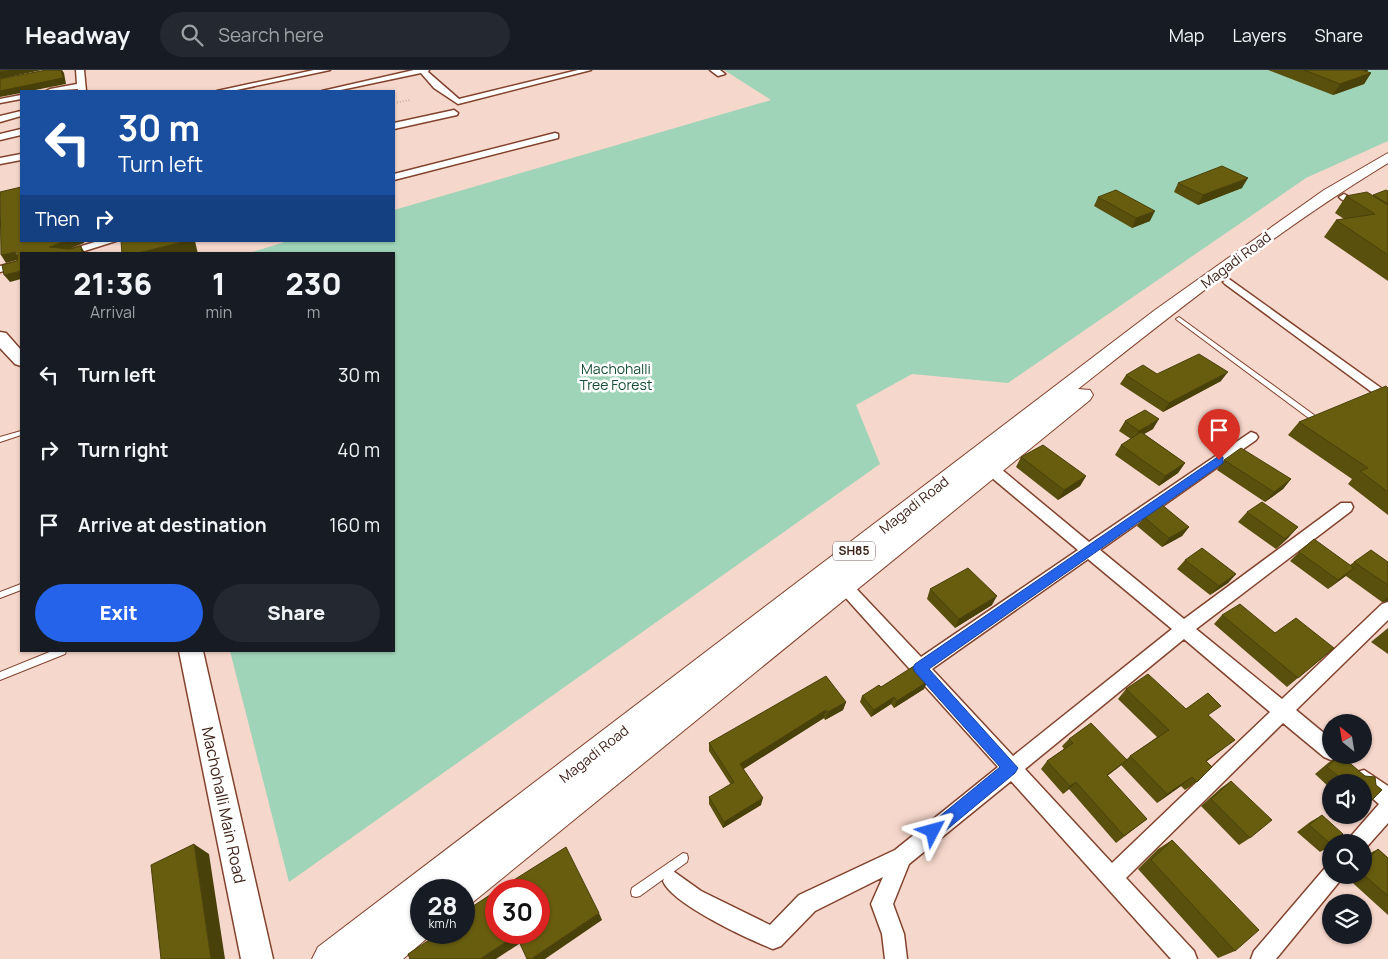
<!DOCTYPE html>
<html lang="en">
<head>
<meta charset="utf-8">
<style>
	body { margin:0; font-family:Manrope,sans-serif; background:#242831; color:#f1f3f6; height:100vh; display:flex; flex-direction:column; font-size:19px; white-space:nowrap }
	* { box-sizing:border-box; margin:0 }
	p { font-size:16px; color:#9ea1a6 }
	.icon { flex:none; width:28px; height:28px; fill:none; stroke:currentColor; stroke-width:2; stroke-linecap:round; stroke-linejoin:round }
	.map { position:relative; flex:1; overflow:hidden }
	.sheet { position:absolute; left:20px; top:182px; width:375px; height:400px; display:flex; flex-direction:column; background:#171b24; border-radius:0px; box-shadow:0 1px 4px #0004 }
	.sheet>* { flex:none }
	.hud { position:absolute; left:20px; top:20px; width:375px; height:152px; border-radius:0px; box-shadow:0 1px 4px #0004; background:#1a4fa0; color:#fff; overflow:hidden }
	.needle { width:32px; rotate:330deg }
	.fabs { position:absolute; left:1322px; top:644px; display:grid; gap:10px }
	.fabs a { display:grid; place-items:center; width:50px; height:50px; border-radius:50%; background:#171b24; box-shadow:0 1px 4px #0004; font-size:25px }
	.speed { position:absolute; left:410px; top:809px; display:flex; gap:10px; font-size:25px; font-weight:700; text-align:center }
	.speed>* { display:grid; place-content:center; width:65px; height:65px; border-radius:50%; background:#171b24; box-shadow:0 1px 4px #0004; line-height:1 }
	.speed small { font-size:12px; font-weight:400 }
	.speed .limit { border:8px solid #d22; background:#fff; color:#111 }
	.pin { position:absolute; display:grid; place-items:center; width:42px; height:42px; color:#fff; margin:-51px -21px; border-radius:50% 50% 50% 0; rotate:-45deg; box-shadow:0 0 5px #0007 }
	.pin .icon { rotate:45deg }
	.me { position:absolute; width:55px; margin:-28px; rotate:51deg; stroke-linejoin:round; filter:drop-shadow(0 0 4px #0008) }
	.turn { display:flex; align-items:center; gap:18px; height:105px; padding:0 15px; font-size:22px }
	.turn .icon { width:65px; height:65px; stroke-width:2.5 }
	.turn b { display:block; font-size:35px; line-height:42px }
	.then { display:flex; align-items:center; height:48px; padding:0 15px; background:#0003; gap:10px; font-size:19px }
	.eta { display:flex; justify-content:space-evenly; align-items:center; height:85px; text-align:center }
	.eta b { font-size:30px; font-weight:800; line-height:35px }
	.primary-button { display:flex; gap:10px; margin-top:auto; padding:10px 15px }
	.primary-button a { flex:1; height:58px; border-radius:30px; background:#2563eb; color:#fff; font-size:20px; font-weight:800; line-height:58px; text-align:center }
	.primary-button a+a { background:#242831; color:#f1f3f6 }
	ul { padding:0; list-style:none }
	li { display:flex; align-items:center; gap:15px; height:75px; padding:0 15px }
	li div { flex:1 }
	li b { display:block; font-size:19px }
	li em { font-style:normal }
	header { display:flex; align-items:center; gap:30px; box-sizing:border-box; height:70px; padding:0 25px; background:#171b24; border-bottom:1px solid #363941 }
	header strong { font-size:24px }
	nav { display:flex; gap:28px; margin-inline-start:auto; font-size:18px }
	.search { width:350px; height:45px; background:#242831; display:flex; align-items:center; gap:12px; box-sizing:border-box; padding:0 18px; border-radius:28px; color:#9ea1a6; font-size:19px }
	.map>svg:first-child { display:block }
</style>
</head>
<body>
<header>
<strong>Headway</strong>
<div class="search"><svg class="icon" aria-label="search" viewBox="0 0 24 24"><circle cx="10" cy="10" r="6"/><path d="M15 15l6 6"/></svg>Search here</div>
<nav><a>Map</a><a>Layers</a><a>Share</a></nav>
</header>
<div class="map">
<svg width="1388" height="889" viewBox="0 0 1388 889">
	<rect width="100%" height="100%" fill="#f6d7cc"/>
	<!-- green -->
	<path fill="#a0d4b8" d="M724 0H1388V71L1306 108 1008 313 912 304 856 335 880 394 289 812 230 581H394V184H246L288 171H394V140L771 30Z"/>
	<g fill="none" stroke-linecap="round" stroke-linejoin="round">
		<defs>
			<path id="lane" d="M1179 247 1314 345 1315 347 1314 349H1310L1177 250 1176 249Z
				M21 361V365L0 372V367Z
				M21 514V520L0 528V522Z
				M52 581H66L65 584 0 610V602Z
				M683 783 687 784 688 788 687 792 640 826 636 827 632 826 631 822 632 818Z"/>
			<path id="street" d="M76 0H84L86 21H78V19L46 21 50 19 77 14Z
				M314 0H330L232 21H217Z
				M414 0H429L428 2 459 29 578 0H591L458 34 434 18 421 3 336 21H322Z
				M710 0H720L725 4 718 6Z
				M21 25V29L0 33V29Z
				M454 40 458 43 457 45 394 59V53Z
				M21 41V46L0 52V46Z
				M21 59V65L0 70V64Z
				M555 63 558 64V68L394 110V104Z
				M21 84V90L0 94V88Z
				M1344 124 1388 149V156L1341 129 1339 127Z
				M98 171H116L75 184H56Z
				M21 191V197L0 202V196Z
				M1229 209 1388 323V334L1225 214 1223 212Z
				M1251 362 1256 364 1258 367 1256 370 1100 480 1184 549 1341 433H1351L1353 437 1351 441 1196 559 1282 629 1382 534 1388 532V550L1296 640 1331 669V685H1339L1338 687 1331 690 1324 687 1283 653 1126 808 1194 881 1197 889H1171L1011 711 909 794 893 834 904 864 907 889H885L882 864 871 834 883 807 815 841 781 876 773 879C748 869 672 834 663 811L666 804 673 801 701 821 770 855 799 825 895 780 998 697 835 516 837 511 843 509 849 511 921 587 1078 480 985 402 983 398 985 394H995L1089 472ZM1088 489 1172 559 1013 686 932 599ZM1184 569 1270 642 1112 793 1025 699Z
				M1364 700 1388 716V753L1364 780V772H1349L1352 765 1379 734 1364 721V712H1356L1354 709 1357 702Z
				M1331 795V805H1342L1339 812 1276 889H1251L1254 881 1325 798Z"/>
			<path id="secondary" d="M0 262 6 263 21 280V296L15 294 0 278Z
				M179 581H203L273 889H241Z"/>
			<path id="primary" d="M1388 83V93C1279 159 1178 240 1078 319L1090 320 1093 325 1090 330 473 832 464 836V820H421V862H434L403 889H312L318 877 1155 240 1324 120Z"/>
		</defs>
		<!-- lane casing -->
		<use href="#lane" stroke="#82432d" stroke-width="2"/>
		<!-- street casing -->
		<use href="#street" stroke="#82432d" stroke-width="3"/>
		<!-- secondary casing -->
		<use href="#secondary" stroke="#82432d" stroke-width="3"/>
		<!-- primary casing -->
		<use href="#primary" stroke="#82432d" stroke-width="2"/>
		<!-- path -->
		<path stroke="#9d7f75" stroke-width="2" stroke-dasharray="0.5 2.5" stroke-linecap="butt" d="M394 33 410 30"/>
		<!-- lane -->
		<use href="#lane" fill="#fff" fill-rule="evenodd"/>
		<!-- street -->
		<use href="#street" fill="#fff" fill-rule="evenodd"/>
		<!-- secondary -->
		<use href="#secondary" fill="#fff" fill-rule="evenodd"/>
		<!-- primary -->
		<use href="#primary" fill="#fff" fill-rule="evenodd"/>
	</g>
	<!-- wall -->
	<path fill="#59500d" d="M1268 0H1368L1367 2 1371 3 1364 14 1333 25Z
		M1178 113 1242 118 1198 135 1174 122Z
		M1388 121V211L1324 167 1336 150 1344 149 1335 143 1346 126H1373Z
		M1098 127 1150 151 1132 158 1094 136Z
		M1157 304 1221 311 1163 342 1120 314 1126 305Z
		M1388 318V445L1348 414 1352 409 1288 365 1299 352Z
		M1125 351 1153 359 1144 364 1185 393 1178 403 1159 416 1115 385 1121 375 1131 369 1119 361Z
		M1021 387 1086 406 1080 416 1058 430 1016 397Z
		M1224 390 1291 409 1283 419 1265 432 1217 400Z
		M1247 442 1289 467 1276 479 1238 452Z
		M1144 447 1189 457 1182 466 1162 477 1137 456Z
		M1299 482 1350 495 1354 492H1388V531L1382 532 1346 506 1328 519 1290 491Z
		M1185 490 1236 504 1228 513 1210 525 1177 499Z
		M930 519 992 535 955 558 927 529Z
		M1222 545 1275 563 1334 578 1287 617 1214 554Z
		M1388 558V584L1371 572Z
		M927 612 924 619 894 638 891 634 871 647 860 632 862 626 881 617Z
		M1126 619 1209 646 1223 679 1206 692 1197 712 1185 720 1181 716 1157 733 1121 695 1107 706 1147 749 1116 773 1069 719 1063 724 1041 699 1047 691 1064 679 1062 676 1069 669 1127 689 1130 686 1157 667 1118 629Z
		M846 632 843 640 825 650 824 648 743 699 761 735 723 758 709 734V727L731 715 709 681V673Z
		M1340 685 1365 706 1375 707 1376 715 1382 720 1369 733 1364 735V712H1331V719L1315 704 1328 693Z
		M1231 711 1250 768 1239 775 1201 736 1221 718Z
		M1322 745 1331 772V776L1320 782 1297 762 1310 752Z
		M1172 770 1235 881 1218 888 1138 799 1158 779Z
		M1378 779 1388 788V845L1344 805H1364V786Z"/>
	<!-- shaded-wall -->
	<path fill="#49410a" d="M11 0H42L0 9V2Z
		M61 0H62L64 3 66 14 30 21H21V23L0 27V21Z
		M1360 0H1368L1364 5 1371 3 1364 14 1333 25 1340 14Z
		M1248 108 1242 118 1198 135 1203 125Z
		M1155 141 1150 151 1132 158 1136 148Z
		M65 171H84V173L56 184 49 177Z
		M186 171H195L198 184H134Z
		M81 176 85 183 86 184H82Z
		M15 182 21 189 6 193 1 185Z
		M21 201V209L10 212 4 205Z
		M1228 302 1221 311 1163 342 1169 333Z
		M1159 349 1153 359 1133 370 1139 361Z
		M1185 393 1178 403 1159 416 1165 406Z
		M1086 406 1080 416 1058 430 1064 420Z
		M1291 409 1283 419 1265 432 1274 422Z
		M1189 457 1182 466 1162 477 1169 468Z
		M1298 457 1289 467 1276 479 1285 469Z
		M1354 498 1344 507 1328 519 1338 510Z
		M1236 504 1228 513 1210 525 1219 516Z
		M997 526 992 535 955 558 959 549Z
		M1388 527V531L1382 532Z
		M927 612 924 619 894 638 897 631Z
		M894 627 891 634 871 647 874 640Z
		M846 632 843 640 825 650 828 642Z
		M826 640 824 648 739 702 740 694Z
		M1127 690 1119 697 1099 712 1107 705Z
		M1192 707 1181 716 1157 733 1167 724Z
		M1076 712 1069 719 1063 724 1070 716Z
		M763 728 761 735 723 758 724 752Z
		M194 774 209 784 225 889H211Z
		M599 843 602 850 545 889H531Z
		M516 865 522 872 496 889H480Z"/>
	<!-- building -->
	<path fill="#685d0f" stroke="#49410a" d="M0 0H11L0 2Z
		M46 0H61L63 8 0 21V9Z
		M1304 0H1362L1371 3 1340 14Z
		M1222 96 1248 108 1203 125 1178 113Z
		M21 117V171H65L49 177 70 179 81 176 82 184H21V201L4 205 2 195 17 191 18 184 15 182 1 185 0 122Z
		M1116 120 1155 141 1136 148 1098 127Z
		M1386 120 1388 121V134L1373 125Z
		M1367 122 1388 135V185L1336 150 1375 144 1346 126Z
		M121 171H186L134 184H122Z
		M1199 284 1228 302 1169 333 1126 305 1143 295 1157 304Z
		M1386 316 1388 318V422L1360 401 1368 398 1299 352Z
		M1145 340 1159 349 1139 361 1125 351Z
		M1141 362 1185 393 1165 406 1121 375Z
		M1043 375 1086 406 1064 420 1021 387Z
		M1241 378 1291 409 1274 422 1224 390Z
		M1262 432 1298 457 1285 469 1247 442Z
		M1161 434 1189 457 1169 468 1144 447Z
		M1314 469 1354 498 1338 510 1299 482Z
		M1202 478 1236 504 1219 516 1185 490Z
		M1371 480 1388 492V515L1354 492Z
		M968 498 997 526 959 549 930 519Z
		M1240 534 1275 563 1296 548 1334 578 1298 608 1222 545Z
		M914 596 927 612 897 631 894 627 874 640 862 626 879 615 881 617Z
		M1148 604 1186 639 1208 623 1221 636 1208 645 1235 670 1206 691 1212 697 1197 712 1192 707 1167 724 1130 686 1169 660 1126 619Z
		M826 606 846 632 828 642 826 640 740 694 763 728 724 752 709 727 734 712 709 673Z
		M1091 653 1127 690 1107 705 1147 749 1124 766 1076 712 1070 716 1047 691 1073 673 1069 669Z
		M1340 685 1365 706 1375 707 1376 715 1382 720 1369 733 1364 729V712H1345L1327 697Z
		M1231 711 1272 750 1250 768 1211 729Z
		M1322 745 1343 764 1335 772H1331V774L1309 755Z
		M1172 770 1259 860 1235 881 1151 790Z
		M194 774 211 889H161L151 795Z
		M566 777 599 843 531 889H527L516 865 480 889H410L408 884 441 862H464V842L496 821V862H539V820H498Z
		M1378 779 1388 788V826L1364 805V793Z"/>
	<!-- route -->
	<path fill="#2563eb" stroke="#184099" d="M1219 386 1223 387V393L929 599 1018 698 1015 703 938 767 933 769 928 767 925 761 928 756 1000 697 915 602 913 598 915 594Z"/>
	<g text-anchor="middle" stroke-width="5" stroke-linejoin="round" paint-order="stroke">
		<!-- shield labels -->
		<rect fill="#fff" stroke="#76625c" stroke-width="1" x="833" y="471.5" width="42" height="19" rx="4"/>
		<g font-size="12" font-weight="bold" fill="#3b1f16">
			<text x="854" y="485">SH85</text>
		</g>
		<!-- street labels -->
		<g font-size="14" fill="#3b1f16" stroke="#fff">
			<text transform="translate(1236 190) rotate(-37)" y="5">Magadi Road</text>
			<text transform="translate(914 435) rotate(-38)" y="5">Magadi Road</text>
			<text transform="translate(594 684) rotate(-38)" y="5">Magadi Road</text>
		</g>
		<!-- park labels -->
		<g font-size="14" fill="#154e35" stroke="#fff">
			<text x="616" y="304">Machohalli<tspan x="616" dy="16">Tree Forest</tspan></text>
		</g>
		<!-- near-street labels -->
		<g font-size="16" fill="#3b1f16" stroke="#fff">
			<text transform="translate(224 735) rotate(78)" y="6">Machohalli Main Road</text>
		</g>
	</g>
</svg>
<div class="fabs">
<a><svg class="needle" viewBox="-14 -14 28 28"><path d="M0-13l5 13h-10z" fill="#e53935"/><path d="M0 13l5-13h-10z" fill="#9ea1a6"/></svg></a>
<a><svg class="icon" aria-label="sound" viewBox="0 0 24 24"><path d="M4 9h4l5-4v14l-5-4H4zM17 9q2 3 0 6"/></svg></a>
<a><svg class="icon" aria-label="search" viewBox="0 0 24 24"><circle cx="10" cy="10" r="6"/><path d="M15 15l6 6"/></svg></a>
<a><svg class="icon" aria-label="layers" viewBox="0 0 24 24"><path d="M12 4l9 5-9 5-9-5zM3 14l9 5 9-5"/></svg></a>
</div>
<div class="speed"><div>28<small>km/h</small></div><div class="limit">30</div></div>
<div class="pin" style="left:1219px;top:390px;background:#d93025"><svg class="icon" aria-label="arrive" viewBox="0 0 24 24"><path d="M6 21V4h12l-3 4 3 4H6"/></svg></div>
<svg class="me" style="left:933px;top:761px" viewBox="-20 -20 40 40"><path d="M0-17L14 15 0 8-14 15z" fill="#2563eb" stroke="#fff" stroke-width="4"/></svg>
<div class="hud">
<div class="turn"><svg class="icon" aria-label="left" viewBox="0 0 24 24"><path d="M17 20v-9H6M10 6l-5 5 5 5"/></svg><div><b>30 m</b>Turn left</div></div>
<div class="then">Then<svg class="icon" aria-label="right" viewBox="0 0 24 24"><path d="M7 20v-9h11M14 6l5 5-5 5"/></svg></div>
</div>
<section class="sheet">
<div class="eta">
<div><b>21:36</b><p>Arrival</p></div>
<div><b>1</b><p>min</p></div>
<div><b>230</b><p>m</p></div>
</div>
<ul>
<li><svg class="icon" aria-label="left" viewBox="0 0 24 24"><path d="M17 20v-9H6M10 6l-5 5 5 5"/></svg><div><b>Turn left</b></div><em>30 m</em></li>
<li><svg class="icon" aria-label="right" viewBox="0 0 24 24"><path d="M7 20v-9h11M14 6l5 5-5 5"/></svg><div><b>Turn right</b></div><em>40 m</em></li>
<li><svg class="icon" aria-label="arrive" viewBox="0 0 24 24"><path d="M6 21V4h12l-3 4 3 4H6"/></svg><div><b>Arrive at destination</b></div><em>160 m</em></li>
</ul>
<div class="primary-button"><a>Exit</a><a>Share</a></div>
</section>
</div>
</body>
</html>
